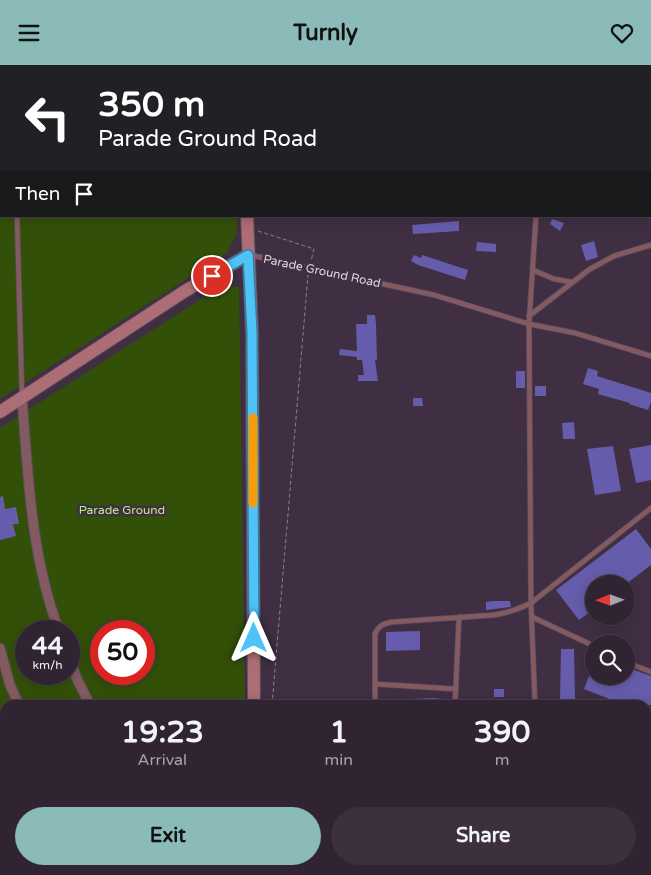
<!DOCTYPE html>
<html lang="en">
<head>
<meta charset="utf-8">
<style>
	body { margin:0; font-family:"Varela Round",sans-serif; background:#3c2f3e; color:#f1f3f6; height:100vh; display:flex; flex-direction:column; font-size:19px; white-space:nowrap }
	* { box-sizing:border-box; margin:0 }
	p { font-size:16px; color:#a8a4ac }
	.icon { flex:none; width:28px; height:28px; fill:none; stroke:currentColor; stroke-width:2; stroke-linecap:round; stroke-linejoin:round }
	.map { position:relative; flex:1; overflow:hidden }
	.panel { position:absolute; left:0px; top:635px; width:651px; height:175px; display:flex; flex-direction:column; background:#302332; border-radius:15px 15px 0 0; box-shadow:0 2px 12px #0003,0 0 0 1px #4b404d }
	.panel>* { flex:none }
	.banner { position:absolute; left:0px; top:0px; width:651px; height:152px; box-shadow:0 2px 12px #0003,0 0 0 1px #4b404d; background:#202124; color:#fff; overflow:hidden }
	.needle { width:32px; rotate:269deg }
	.controls { position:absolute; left:585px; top:510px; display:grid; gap:10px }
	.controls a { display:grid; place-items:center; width:50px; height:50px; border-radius:50%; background:#302332; box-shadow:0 2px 12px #0003,0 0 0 1px #4b404d; font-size:25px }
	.speed { position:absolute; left:15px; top:555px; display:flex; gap:10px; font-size:25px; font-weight:700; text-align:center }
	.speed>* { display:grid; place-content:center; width:65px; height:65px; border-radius:50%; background:#302332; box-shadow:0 2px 12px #0003,0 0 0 1px #4b404d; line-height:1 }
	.speed small { font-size:12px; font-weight:400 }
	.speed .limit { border:8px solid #d22; background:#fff; color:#111 }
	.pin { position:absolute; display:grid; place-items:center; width:42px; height:42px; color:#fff; margin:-21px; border:2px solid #fff; border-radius:50%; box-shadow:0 1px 5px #0007 }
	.me { position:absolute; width:55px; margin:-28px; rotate:0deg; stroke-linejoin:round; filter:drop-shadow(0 0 4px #0008) }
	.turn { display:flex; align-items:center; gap:18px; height:105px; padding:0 15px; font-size:22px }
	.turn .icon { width:65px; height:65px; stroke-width:2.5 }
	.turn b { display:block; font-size:35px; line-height:42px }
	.then { display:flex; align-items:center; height:48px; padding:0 15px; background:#0003; gap:10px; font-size:19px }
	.eta { display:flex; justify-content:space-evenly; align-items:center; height:85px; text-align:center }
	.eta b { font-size:30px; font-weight:800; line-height:35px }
	.button { display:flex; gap:10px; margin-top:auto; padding:10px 15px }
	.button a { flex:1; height:58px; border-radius:30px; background:#8bbbb9; color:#111; font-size:20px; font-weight:800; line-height:58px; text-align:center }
	.button a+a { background:#3c2f3e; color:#f1f3f6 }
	header { display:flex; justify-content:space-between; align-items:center; height:65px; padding:0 15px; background:#8bbbb9; color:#111; font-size:22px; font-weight:800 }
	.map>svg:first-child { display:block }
</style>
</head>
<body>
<header><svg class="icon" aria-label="menu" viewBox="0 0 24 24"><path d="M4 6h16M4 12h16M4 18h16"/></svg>Turnly<svg class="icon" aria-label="heart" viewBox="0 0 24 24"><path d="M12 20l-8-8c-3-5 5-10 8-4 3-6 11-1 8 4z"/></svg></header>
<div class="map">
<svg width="651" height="810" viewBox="0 0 651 810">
	<rect width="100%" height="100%" fill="#402f43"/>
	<!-- green -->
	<path fill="#335009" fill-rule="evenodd" d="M0 0H230V1H1V151H237V167L227 188 0 334Z
		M223 220 239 222 245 640H5V805H249L250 810H0V363ZM26 566H69V609H26ZM101 566H144V609H101Z"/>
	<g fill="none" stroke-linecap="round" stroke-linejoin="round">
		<!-- stream -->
		<path stroke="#001f30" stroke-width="2.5" d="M0 708 5 718
			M47 805 49 810"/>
	</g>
	<!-- building -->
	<path fill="#655dac" d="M552 154 564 158 560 166 550 159Z
		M459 156V166L413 169 412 160Z
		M594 176 598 192 586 196 581 180Z
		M477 177 496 179V187L476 186Z
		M414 190 421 193 422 190 468 205 465 215 418 200 411 196Z
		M367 250H375L376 259 377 295H375L378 316H358V310H364L362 295H357V292L339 290 340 284 357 286 356 259H367Z
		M588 303 598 306 597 311 651 328V337L648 345 629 339 630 338 598 329 599 324 583 319Z
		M516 306H525V323H516Z
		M535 321H546V331H535Z
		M413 333H422L423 341H413Z
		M574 357 575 374H563L562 358Z
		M651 380V415L636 418 629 384Z
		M613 381 621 426 595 430 587 384Z
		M3 431 5 444 16 442 19 459H13L16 471 0 475V432Z
		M636 464 651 484V500L626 519H594V544L579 555 556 525Z
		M493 536H510L511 542 486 545V537Z
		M420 566V585L386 586V567Z
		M561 584H574L575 635H560Z
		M626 602 651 611V640H625L584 624 589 611H626Z
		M494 624H504V632H494Z
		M432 633 444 634 443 640H392L391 635Z
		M499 634H514V640H499Z"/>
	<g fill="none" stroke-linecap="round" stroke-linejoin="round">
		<defs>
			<path id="lane" d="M210 0V1
				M361 0V1
				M19 1V0
				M573 1 576 0
				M17 151 22 330
				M250 190 434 230 529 259 575 268 651 291
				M533 205 554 214 571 217
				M529 251 590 204 614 191 651 180
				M532 552 594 581
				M626 597 651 607
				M375 619 456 624
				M375 640V569C379 560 383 559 392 557L494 550C508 548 519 544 531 538L651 443
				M455 640 459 552
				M535 640 531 538 529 259 536 151
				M646 757 651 759
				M154 805 157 810
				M374 805V810
				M432 810 433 805"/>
			<path id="street" d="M22 332C28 411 31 491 59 566
				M0 583 10 620 19 640
				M69 592 77 614 90 640
				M119 805 122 810
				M184 805 187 810"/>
			<path id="secondary" d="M240 0V1
				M247 151 252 268 254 640
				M0 347 185 226 248 190
				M262 805 263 810"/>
		</defs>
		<!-- lane casing -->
		<use href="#lane" stroke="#5d4d5f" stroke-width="6"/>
		<!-- street casing -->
		<use href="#street" stroke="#5d4d5f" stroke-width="11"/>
		<!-- secondary casing -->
		<use href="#secondary" stroke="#5d4d5f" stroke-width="14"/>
		<!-- path -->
		<path stroke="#8b7d8e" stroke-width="1" stroke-dasharray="4 2.5" stroke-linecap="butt" d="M611 0 612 1
			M650 100H651
			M258 166 314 184 311 196
			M272 640 308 210
			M316 805 318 810"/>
		<!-- lane -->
		<use href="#lane" stroke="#835a5f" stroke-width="4.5"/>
		<!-- street -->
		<use href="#street" stroke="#835a5f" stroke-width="9"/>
		<!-- secondary -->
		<use href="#secondary" stroke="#ad6d75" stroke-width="12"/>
	</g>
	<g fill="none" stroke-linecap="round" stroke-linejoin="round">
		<defs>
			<path id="route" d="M212 211 248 190 252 268 254 573"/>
		</defs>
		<!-- route casing -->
		<use href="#route" stroke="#337fa1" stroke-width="12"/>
		<!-- route -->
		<use href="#route" stroke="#4fc3f7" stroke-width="9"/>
		<!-- slow -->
		<path stroke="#f59e0b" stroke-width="9" d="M253 353V438"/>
	</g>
	<g text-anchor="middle" stroke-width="5" stroke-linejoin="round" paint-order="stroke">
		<!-- street labels -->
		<g font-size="12" fill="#dfd4e1" stroke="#402f43">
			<text transform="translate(322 206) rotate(12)" y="4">Parade Ground Road</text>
		</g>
		<!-- park labels -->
		<g font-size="12" fill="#b6ed7d" stroke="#402f43">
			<text x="122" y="449">Parade Ground</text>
		</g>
	</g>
</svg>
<div class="controls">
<a><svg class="needle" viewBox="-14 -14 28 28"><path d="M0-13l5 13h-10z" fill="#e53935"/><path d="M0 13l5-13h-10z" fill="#a8a4ac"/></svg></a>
<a><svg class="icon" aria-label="search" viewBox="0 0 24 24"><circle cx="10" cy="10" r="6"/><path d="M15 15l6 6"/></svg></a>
</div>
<div class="speed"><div>44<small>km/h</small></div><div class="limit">50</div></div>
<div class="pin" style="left:212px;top:211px;background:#d93025"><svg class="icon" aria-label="arrive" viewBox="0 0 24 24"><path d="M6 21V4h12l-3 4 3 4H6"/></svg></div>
<svg class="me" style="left:254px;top:573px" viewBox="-20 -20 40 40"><path d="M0-17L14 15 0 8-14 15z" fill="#4fc3f7" stroke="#fff" stroke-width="4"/></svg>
<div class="banner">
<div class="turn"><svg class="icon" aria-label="left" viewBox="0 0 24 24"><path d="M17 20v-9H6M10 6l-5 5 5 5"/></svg><div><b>350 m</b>Parade Ground Road</div></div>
<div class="then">Then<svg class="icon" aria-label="arrive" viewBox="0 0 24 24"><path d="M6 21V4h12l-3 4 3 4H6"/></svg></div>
</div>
<section class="panel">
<div class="eta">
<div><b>19:23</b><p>Arrival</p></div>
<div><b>1</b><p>min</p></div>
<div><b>390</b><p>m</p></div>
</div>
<div class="button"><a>Exit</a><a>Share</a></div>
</section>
</div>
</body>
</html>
